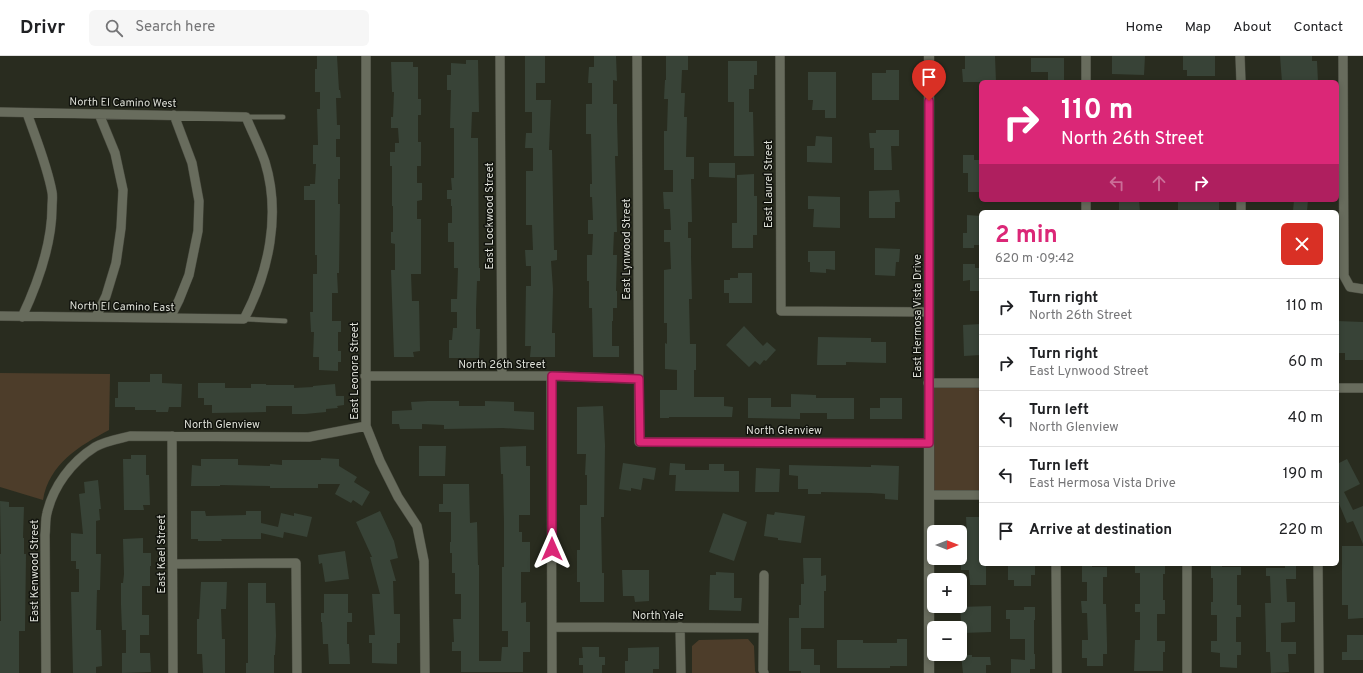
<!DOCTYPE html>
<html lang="en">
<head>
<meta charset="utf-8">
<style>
	body { margin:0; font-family:Overpass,sans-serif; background:#f6f6f6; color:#202124; height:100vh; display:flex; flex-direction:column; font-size:15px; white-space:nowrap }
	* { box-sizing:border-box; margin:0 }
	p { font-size:13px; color:#757577 }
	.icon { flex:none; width:22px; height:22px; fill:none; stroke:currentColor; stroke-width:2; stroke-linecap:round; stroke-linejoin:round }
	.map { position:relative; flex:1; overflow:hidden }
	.drawer { position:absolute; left:979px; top:154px; width:360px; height:356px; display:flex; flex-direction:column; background:#fff; border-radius:6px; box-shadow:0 2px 6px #0003 }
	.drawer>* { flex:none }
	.banner { position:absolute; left:979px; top:24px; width:360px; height:122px; border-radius:6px; box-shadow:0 2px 6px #0003; background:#db2777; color:#fff; overflow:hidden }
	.needle { width:26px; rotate:90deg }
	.fabs { position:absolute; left:927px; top:469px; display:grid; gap:8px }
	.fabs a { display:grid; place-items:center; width:40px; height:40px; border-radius:6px; background:#fff; box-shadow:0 2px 6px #0003; font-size:20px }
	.pin { position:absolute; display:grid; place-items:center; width:34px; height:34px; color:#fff; margin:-41px -17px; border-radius:50% 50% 50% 0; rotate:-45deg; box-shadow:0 0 4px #0007 }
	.pin .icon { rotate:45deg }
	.me { position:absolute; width:44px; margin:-22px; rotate:0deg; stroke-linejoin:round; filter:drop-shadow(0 0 3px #0008) }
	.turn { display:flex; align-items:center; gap:14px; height:84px; padding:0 16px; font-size:18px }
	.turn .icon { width:52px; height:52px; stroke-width:2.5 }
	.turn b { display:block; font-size:28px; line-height:34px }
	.lanes { display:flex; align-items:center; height:38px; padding:0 16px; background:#0003; justify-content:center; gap:20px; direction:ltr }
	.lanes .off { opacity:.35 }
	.round { display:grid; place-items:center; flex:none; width:42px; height:42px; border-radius:6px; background:#f6f6f6 }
	.headline { display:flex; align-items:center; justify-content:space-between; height:68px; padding:0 16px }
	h1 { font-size:24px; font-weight:700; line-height:30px; color:#db2777 }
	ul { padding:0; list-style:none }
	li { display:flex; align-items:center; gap:12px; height:56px; padding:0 16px; border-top:1px solid #e0e0e0 }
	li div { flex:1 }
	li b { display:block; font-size:15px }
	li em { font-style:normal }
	header { display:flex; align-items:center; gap:24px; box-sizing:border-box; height:56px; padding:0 20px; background:#fff; border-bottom:1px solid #e0e0e0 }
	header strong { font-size:19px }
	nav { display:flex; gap:22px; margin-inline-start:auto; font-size:14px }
	.search { width:280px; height:36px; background:#f6f6f6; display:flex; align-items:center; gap:10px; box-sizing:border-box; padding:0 14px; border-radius:6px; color:#757577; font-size:15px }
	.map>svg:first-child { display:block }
</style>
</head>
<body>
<header>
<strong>Drivr</strong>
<div class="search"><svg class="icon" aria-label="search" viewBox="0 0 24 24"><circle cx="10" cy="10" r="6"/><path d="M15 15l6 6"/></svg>Search here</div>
<nav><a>Home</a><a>Map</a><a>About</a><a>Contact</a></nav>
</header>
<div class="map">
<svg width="1363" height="617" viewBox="0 0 1363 617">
	<rect width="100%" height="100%" fill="#292c1f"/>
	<!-- green -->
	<path fill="#4d3d2a" d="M0 317 110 318 109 374C79 390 49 408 43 444L0 431Z
		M928 327 981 328V439H930Z
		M748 583 754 590 755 615 756 617H692V590L699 584Z"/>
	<!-- building -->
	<path fill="#384337" d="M317 0H337L339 34H340L341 42H336L337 69H340V83H336V101H340V123H338V148H340L339 217H337L338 237H332V265H341V276H338V295H341V306H338V315L319 314V301H313L314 276H311L310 256H313V218H317V199H315V144H304V130H310V128H315L316 108H313V89H318L317 53H320V36H315V13H317Z
		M525 0H545V27H536V44H551L549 94H552L554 194H557V204L551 205 553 233 552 277H555V301H530L531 290H525L526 230H531V210H526L525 194H533L532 169H526V115H533V92H525L526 77H532V56H525Z
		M594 0H616L617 25 613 24V48H617V64L618 100H615L617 176H614L613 199H617L616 235H617V252H613V265H612V290H619V301H593L592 252H589V225H587V199H592L593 178H588V164H593L592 141H590V128H592L591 78H586V48H592V27H588L589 11H594Z
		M666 0H688V14H682L681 37H685L684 61H687L686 101H694V123H691L692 166H688V182H691V200L692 243H689L690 288H696V314H694V341H724V350L733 351 732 361H669V362H660V334H677V314L665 313V287L667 288V267H664V214L671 213 670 186H664V174H671L670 153H664L663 136H673V114H664V75H667L668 43H664L665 24H666Z
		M965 0H995L996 26H963L962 13H965Z
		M1112 0H1145L1144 19 1112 18Z
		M1183 0H1215V20H1187V14H1183Z
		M1280 0H1312V5H1317L1318 26H1282Z
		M1031 2H1064V26H1048V16H1031Z
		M466 4H478L479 56H472L471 82H478L479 212H480V225H477L476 254V273H480L479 302H449V284H452L453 272H457V256H451V243H457L458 212H454V186H448V167H452V150H451V143H447V134H452L451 122H454V72H450L451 34H447V19H451V7L466 8Z
		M728 5H757V19H754V33H749V56H753L754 100H734V46H728Z
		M391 6H413V11H418V43H421V59H418V86H421V110H417V127H422V144L417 145V163H421V218H411L412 245H419L420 295 413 296 414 301H394L391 214H395V188L391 187V176H393V150H392V110H390V96H395V87H399L398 72H391V61H393L394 36H392Z
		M886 14H899V44H872V17H886Z
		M808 16H836V62H825V54H812L813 44H808Z
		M876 74H899V90H891L892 114H874V92H870L869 77H876Z
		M816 80 832 81V107L807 106V90H815Z
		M963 99H974V104H981V136H968V117H963Z
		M709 107H735V122L709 121Z
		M754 118V140H757V179H753V192H732V167H737V119Z
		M899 134 900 146H895V162H869V135Z
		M808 140 840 141V172L813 171 814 153H808Z
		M1119 144H1139L1140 156H1119Z
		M1178 144H1204V146H1219V156H1178Z
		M1294 144H1308L1307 155H1293Z
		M967 159 981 160V189H974V192H963V177H967Z
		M875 192 900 193 899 206H896L895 220 875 219Z
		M808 195H835V214L826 213V217L810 216V206H808Z
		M963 208H975V212H981V235H970V224L963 225Z
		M738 217H752V247H729V237H724V224H730V222H738Z
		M1337 265 1363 266V304H1345V297H1337Z
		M981 268V299L964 300 963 269Z
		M744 270 763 290 767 286 776 294 766 305 764 304 760 309 755 305 749 311 726 289Z
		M818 281 871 282V286H886V307L846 306V309H817Z
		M150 318H162V327L182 328 181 351H169L168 356H156V354H135V351H115V342H118V326H150Z
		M198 327H225V332H251V328H266V329H294V332L313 331V330L335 328 336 340H344V349L337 350 338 352 326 353V356L305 358H292V350H266V356L212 357V349H204V342H198Z
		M791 338 816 339V342H854V363H827V357H800V363L748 362V342H771V351H791Z
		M880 342H902V363H870V352H880Z
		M428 345H459V350H485V345L514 346V355L534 356V374L503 372 444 373V369L422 368V373H400L399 368H392V355L412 354 411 346Z
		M603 350 605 389 604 461H601L602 517H604V546H580V526H577V494H580V449H587V419H585L586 398H577V351Z
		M419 390H446L445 420H419Z
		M526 390V410H530V459H519V476H522V486H530V516H521V547L526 546V566H530V596H523V616H461V595H452V586H454L453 563H461V538H455V517H452V497H450V486H451V456H439V448H443V428H469L470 467 477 466 478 509H479V605H501L502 591H508V575H502V511H504V467L503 418H501L500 391Z
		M131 399H146V419H149L150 449H143L144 454H124L123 403H131Z
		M321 402 339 403V410L357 421 354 426 370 436 362 450 353 444 351 447 335 438 340 428H318V432H270V430L220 429V430H191L192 409 201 410V403H238V409L270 410V408L282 409V404H321Z
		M1347 403 1360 428 1344 436 1353 454 1363 450V488L1353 465 1347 467 1337 443V408Z
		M623 407 656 412 654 424 643 422 641 434 631 432V435L619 433Z
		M670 407 685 408V414H709V408H724V415H739V436L675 435 676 419H669Z
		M789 409 871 411V409L899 410 898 444 885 443V438L871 437 821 436V438H808V433H798V420L789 419Z
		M756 412 780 413 779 436H755Z
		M98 424 101 453H99L100 464 96 465V498H101L100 534H97L96 574H101L102 610 96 611V617H73L71 536H79V513H76V505H71V477L83 478 79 438 85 437 84 426Z
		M0 445 9 446V451H24L23 482H24V498H26L25 575H19V617H0V565H1L0 498H1Z
		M191 455H205L206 460 246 459V455H261V467L278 471 281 457 294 460V457L312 461 307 481 284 476 283 482 261 477V483H221L222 485H198V483H191Z
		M380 455 394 485 398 502 390 504 396 525H393L394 558H400V587H397V608L372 607V587H369V579H375L372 538H380L370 501H372L356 466Z
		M775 456 805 460 801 487 778 484V482L764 480 767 458 774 459Z
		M723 457 747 466 734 505 709 496Z
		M966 461H981V508H986V529H970L969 514H961L960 480H967Z
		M143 482V497H151V510H150V530H142V559H149V579H140V597H150L151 616 122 617V597H126V574H122L121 549V527H123L124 518 123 483Z
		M1342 490H1363V562L1348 563V549H1342Z
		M345 495 349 523 325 526 322 507 319 508 318 499Z
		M803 502H821V520L826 519V535H824V572H801V593H814V609H820V617H801V615H789V562H799V549H801V528H804Z
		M1008 508H1035V519H1031V530H1014V524H1008Z
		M1082 508H1092V511H1107V521H1103V548H1106L1107 588V598H1103V610H1087V602H1082V584H1088L1087 557H1082L1081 545H1087V526H1082Z
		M1135 508H1165V518H1163V544H1165V558H1157V585H1165V596H1163V615H1134L1135 584H1140V556H1135V548H1140V517H1135Z
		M1211 508H1222V511H1241V519H1237V549H1241V561H1236V586H1241V599H1237V612L1220 611V597L1211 596V585H1217V559H1211V546H1213V522H1211Z
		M1285 508H1296V523H1286L1287 546H1295V566L1281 567V586H1296V598H1288L1289 616 1271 617 1270 596H1266V586L1265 547H1271L1270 520H1266V512H1285Z
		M622 514H649V545L635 546 634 540H623Z
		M716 516 734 517V542H742L741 555 709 554 710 519H716Z
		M201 526H227L226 553H221L222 583H225V617H203L202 598H197V563H199Z
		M248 527H266V547H275L276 580 275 599H274V617H246V607H248Z
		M324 538H348V557H352V566H347V588H349L350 608H329L328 588H323L322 566H321V557H324Z
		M991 550V576L962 577 960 551Z
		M1024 551H1035V564H1034V598H1035V613H1030V617H1011V603L1025 604V583H1010V563H1006V554H1024Z
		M1347 579H1363V604H1342V596H1347Z
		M897 583H907V610H890V612H837V584H863V587H897Z
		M582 591H599V601H605V609H602V617H583V609H579V602H583Z
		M659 591V613H653V617H625V605H628V592Z
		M961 599H972V601H990L991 609H986V617H963Z"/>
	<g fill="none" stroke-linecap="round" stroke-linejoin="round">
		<defs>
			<path id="lane" d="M246 61H283
				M244 263 285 265"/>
			<path id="street" d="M366 0V370L380 405 398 441 417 470 424 505 425 617
				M500 0 502 320
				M637 0 639 386 929 387
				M780 0 781 255 929 256
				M1086 0V26
				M1240 0 1241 26
				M1343 0 1344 220 1350 231 1363 233
				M0 56 246 61C252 76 260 91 265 106 281 158 269 216 244 263L0 260
				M1086 144V156
				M1241 144V156
				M22 261C38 227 52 189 52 151 52 146 53 141 52 136 47 109 36 83 27 57
				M96 261 106 240 116 207 121 172 123 134 115 97 99 58
				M170 262 179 244 189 219 198 175 199 145 192 107 174 59
				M365 320H551L639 323
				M551 320 552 617
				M928 327H981
				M1337 332H1363
				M172 380 173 617
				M930 439H981
				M173 508 296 507 297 617
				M1056 508 1057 617
				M1187 508V617
				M1318 508 1319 617
				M552 571 763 572
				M680 571 681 617
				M46 617 45 479C46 472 45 464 47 457 53 431 71 406 95 391 105 385 118 383 130 380L309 381 366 370
				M764 617 763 614 764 519"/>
			<path id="secondary" d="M929 617V0"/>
		</defs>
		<!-- lane casing -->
		<use href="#lane" stroke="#47493e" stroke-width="5.5"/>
		<!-- street casing -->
		<use href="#street" stroke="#47493e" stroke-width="10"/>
		<!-- secondary casing -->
		<use href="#secondary" stroke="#47493e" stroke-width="11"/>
		<!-- lane -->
		<use href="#lane" stroke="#686c5d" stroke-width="4.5"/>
		<!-- street -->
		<use href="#street" stroke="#686c5d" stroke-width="9"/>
		<!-- secondary -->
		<use href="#secondary" stroke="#686c5d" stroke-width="10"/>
	</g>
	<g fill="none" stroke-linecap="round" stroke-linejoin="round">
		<defs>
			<path id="route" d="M552 493V320L639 323 640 386 929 387V45"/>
		</defs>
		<!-- route casing -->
		<use href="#route" stroke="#8e194d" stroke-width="10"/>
		<!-- route -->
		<use href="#route" stroke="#db2777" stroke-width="7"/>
	</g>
	<g text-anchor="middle" stroke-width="3" stroke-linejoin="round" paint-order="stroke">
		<!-- street labels -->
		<g font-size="11" fill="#dcded6" stroke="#12140e">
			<text transform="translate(123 46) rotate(1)" y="4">North El Camino West</text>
			<text transform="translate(768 128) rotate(-90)" y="4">East Laurel Street</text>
			<text transform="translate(489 160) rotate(-90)" y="4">East Lockwood Street</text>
			<text transform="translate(626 193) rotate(-90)" y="4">East Lynwood Street</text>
			<text transform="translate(122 250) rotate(1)" y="4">North El Camino East</text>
			<text transform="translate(917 260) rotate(-90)" y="4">East Hermosa Vista Drive</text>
			<text x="502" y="312">North 26th Street</text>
			<text transform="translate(354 315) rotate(-90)" y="4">East Leonora Street</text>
			<text x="222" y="372">North Glenview</text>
			<text x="784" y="378">North Glenview</text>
			<text transform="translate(161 498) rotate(-90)" y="4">East Kael Street</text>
			<text transform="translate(34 515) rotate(-90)" y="4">East Kenwood Street</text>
			<text x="658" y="563">North Yale</text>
		</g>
	</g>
</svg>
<div class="fabs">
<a><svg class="needle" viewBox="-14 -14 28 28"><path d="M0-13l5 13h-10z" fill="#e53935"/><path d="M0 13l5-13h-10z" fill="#757577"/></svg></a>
<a>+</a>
<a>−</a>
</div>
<div class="pin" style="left:929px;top:45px;background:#d93025"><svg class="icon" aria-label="arrive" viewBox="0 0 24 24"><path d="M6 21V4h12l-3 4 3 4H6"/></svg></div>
<svg class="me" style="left:552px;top:493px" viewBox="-20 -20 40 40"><path d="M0-17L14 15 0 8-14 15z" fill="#db2777" stroke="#fff" stroke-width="4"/></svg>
<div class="banner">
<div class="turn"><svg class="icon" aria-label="right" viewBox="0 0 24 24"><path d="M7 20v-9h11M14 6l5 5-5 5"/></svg><div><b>110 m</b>North 26th Street</div></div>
<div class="lanes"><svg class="icon off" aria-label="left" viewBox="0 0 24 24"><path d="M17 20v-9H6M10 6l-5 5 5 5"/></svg><svg class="icon off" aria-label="ahead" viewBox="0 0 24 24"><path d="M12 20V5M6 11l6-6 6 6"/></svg><svg class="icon" aria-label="right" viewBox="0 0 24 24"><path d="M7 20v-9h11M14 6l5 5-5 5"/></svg></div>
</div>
<section class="drawer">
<div class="headline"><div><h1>2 min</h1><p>620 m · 09:42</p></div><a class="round" style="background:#d93025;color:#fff"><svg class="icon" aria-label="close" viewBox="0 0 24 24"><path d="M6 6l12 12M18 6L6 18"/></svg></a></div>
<ul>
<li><svg class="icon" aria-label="right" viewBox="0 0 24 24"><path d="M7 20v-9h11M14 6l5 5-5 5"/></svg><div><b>Turn right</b><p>North 26th Street</p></div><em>110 m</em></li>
<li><svg class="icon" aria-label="right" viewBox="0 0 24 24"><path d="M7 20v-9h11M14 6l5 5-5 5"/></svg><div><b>Turn right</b><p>East Lynwood Street</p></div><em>60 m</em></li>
<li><svg class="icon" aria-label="left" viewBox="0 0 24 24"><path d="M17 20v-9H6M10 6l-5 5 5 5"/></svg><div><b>Turn left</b><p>North Glenview</p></div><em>40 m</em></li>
<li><svg class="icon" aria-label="left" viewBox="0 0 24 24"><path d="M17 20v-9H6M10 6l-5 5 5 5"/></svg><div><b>Turn left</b><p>East Hermosa Vista Drive</p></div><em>190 m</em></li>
<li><svg class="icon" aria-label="arrive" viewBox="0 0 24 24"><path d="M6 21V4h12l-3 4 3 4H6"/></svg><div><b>Arrive at destination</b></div><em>220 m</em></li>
</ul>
</section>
</div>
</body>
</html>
